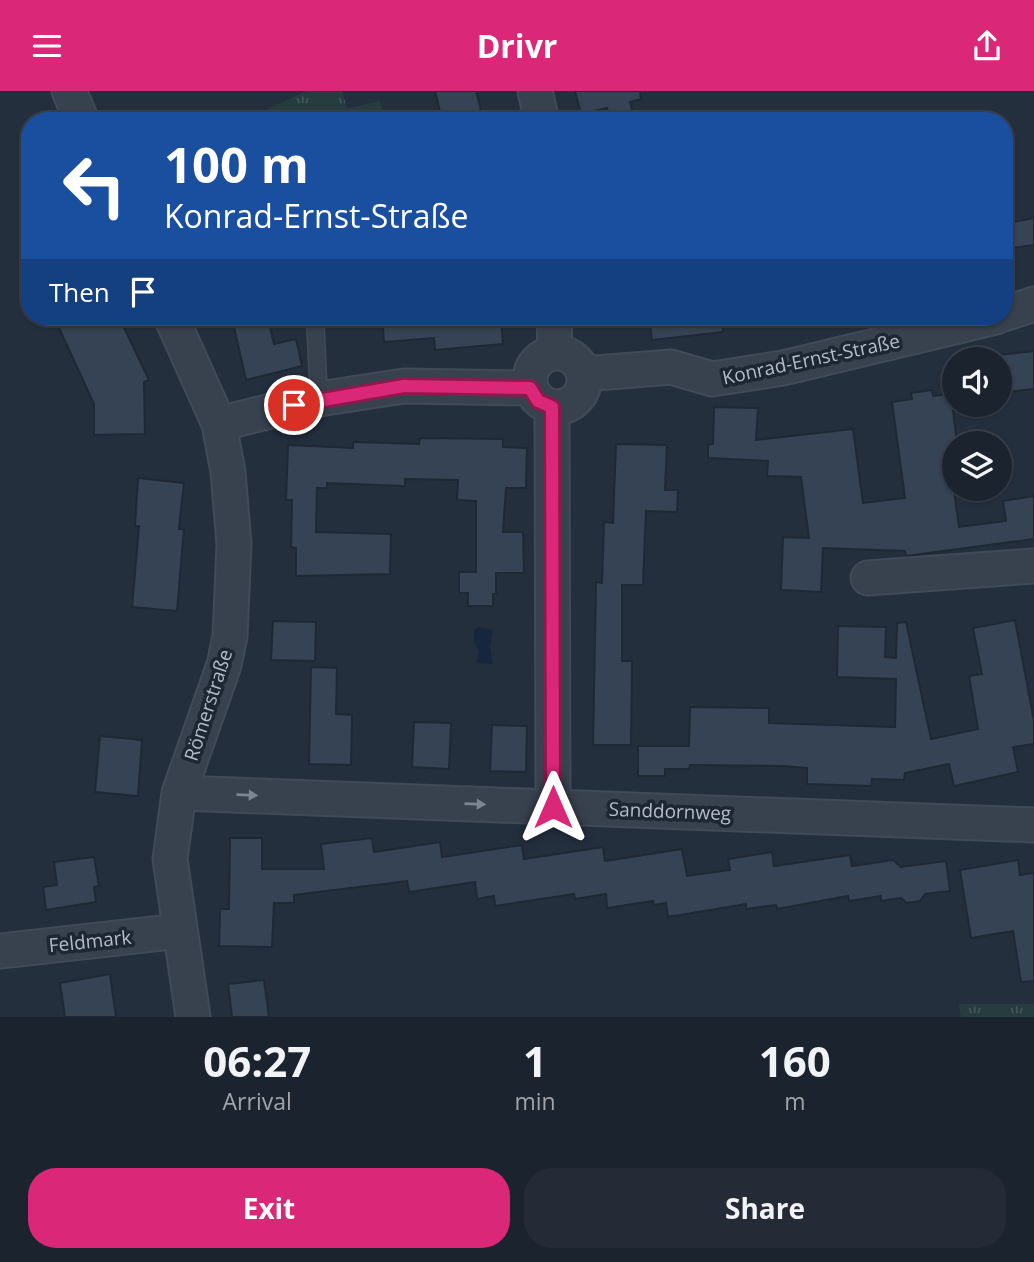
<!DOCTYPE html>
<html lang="en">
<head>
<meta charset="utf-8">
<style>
	body { margin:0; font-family:"Open Sans",sans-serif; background:#242b36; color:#f1f3f6; height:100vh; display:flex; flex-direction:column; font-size:26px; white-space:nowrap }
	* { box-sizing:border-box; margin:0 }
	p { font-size:23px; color:#a0a4aa }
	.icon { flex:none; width:38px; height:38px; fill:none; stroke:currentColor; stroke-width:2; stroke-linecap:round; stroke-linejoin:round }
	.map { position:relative; height:926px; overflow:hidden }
	.side { display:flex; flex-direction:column; background:#1b232e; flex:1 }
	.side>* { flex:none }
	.top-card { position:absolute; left:21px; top:21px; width:992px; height:214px; border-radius:28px; box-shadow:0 2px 5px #0004,0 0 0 2px #39404a; background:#1a4fa0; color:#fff; overflow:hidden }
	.fabs { position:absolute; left:942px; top:256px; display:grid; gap:14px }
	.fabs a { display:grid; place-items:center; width:70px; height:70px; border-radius:50%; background:#1b232e; box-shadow:0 2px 5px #0004,0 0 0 2px #39404a; font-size:35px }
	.pin { position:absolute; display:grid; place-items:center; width:60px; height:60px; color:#fff; margin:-30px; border:4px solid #fff; border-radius:50%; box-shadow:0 2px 7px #0007 }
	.me { position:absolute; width:77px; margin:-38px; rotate:0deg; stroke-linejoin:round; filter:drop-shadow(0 0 5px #0008) }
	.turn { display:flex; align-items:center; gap:24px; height:147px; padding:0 28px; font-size:32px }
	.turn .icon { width:91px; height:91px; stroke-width:2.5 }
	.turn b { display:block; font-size:49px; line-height:60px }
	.then { display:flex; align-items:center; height:66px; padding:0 28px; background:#0003; gap:14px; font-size:26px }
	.eta { display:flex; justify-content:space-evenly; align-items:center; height:119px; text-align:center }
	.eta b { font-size:42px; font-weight:700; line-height:49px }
	.action { display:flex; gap:14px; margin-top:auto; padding:14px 28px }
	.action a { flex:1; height:80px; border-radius:28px; background:#db2777; color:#fff; font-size:28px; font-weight:700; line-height:80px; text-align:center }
	.action a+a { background:#242b36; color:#f1f3f6 }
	header { display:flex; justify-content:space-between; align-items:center; height:91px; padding:0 28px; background:#db2777; color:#fff; font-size:32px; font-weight:700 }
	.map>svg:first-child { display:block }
</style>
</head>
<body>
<header><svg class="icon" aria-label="menu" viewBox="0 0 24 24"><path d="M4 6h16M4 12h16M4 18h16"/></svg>Drivr<svg class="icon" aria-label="share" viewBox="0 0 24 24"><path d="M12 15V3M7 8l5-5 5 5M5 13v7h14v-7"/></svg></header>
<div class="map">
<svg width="1034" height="926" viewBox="0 0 1034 926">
	<defs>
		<pattern id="grass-tufts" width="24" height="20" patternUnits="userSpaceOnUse" patternTransform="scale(1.75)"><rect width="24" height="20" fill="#263c3f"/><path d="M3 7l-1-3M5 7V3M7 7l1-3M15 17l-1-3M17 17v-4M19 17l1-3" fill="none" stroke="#435659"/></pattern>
	</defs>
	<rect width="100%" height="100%" fill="#242f3e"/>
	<!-- grass -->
	<path fill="url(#grass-tufts)" d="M307 0H342L347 18 379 10 388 30H263V20Z
		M959 913H1034V926H961Z"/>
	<!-- water -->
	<path fill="#17263c" d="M479 536 493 539 490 556 493 573 477 572 479 560 474 552V539Z"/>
	<!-- building -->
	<path fill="#364354" stroke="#1f2835" stroke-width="2" d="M435 0H476L481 19 442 29Z
		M575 0H640L641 8 630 11 635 30H610L607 17 581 23Z
		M1034 127V154L1004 158V133Z
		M54 226H119L149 289 144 291 145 343 94 344V313Z
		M235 226H268L274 253 296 248 302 275 246 289 234 236 238 235Z
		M382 226H501L503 253 435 259 434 247 384 251Z
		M649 226H722L723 241 652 249Z
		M1034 260V298L999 302V264Z
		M932 299 933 305 951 303 957 352H954V361L949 362 959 436 1006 430 1003 410 1034 405V448L906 465 905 460 823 457 821 501 781 499 783 446 809 447 801 386 767 385 768 370 708 367V354L713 353 714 316 758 317 756 349 853 338 863 412 905 407 892 311 912 308 911 302Z
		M420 347 503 348V356L527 357 526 397H506L503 441H523L524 482H496V503H493V515H468V502H459V481H476V410L457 409 458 389 405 388V395L327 392V397H317L316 441 391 443 390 483 296 485V457L291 456 292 409H286L288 354 353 357V351L419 353Z
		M616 353 667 354 665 399H678L677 421 646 420 643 494H622V570H632L631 654H593L596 491 602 492 604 431 613 432Z
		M138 387 184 392 179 438H184L177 520 132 516 139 435H135Z
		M1015 529 1034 630V653L1013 656 1018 681 954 695 949 673 905 682 904 689 872 688 871 695 807 693V677L783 675 690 674 689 678H665V685H638V655H689L690 616 769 617V632L895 636 896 588 837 586 838 535 886 536 885 566 896 567 897 532 906 531 931 648 978 638 969 585 982 583 973 537Z
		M273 530 316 531 315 570 271 569Z
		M311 576 337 577 336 623 352 624 351 674 309 673Z
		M414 631 451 632 449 678 412 676Z
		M492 634 527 635 526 681 490 680Z
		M100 645 142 649 138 705 95 701Z
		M230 747H262V778H324L321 753 372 747 374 761 440 751 442 766 522 754 524 768 603 756 605 770 682 758 687 785 730 779 728 768 772 761 774 775 850 764 852 775 893 769 901 776 946 770 950 800 925 803 920 810 907 812 901 807 881 810V805L849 810 848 805 777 818 776 814 746 818V813L668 826 666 812 654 814 653 810 607 817 606 803 575 808 574 803 495 815 494 805 477 808 475 791 409 801 407 790 294 804V812H274L272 856 219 855 220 818H229Z
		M94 766 99 795 94 796 96 811 46 819 43 796 57 794 54 771Z
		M1018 769 1020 784 1034 782V890L1021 891 1013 840 971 847 960 779Z
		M110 883 116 926H65L60 892Z
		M264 889 269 926H232L228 893Z"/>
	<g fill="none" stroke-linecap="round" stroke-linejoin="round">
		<defs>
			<path id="lane" d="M315 226 319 308"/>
			<path id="street" d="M69 0 82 30
				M535 0 542 30
				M1004 223 1034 213
				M171 226 219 333 228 381 234 453 230 545 224 574 179 702 170 768 193 926
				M530 289a27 27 0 1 1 54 0a27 27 0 1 1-54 0Z
				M554 262 555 226
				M584 283 671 276 712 288 783 277 996 226
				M552 316 553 716
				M219 333 319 308 404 295 530 297
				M868 487 1034 475
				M179 702 1034 734
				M0 860 180 840"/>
		</defs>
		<!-- lane casing -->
		<use href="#lane" stroke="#414a57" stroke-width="19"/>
		<!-- street casing -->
		<use href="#street" stroke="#414a57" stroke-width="37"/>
		<!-- lane -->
		<use href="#lane" stroke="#38414e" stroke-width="16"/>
		<!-- street -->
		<use href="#street" stroke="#38414e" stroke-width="33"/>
	</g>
	<!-- one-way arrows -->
	<defs><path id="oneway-solid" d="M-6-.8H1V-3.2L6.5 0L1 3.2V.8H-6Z" transform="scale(1.75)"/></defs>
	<g fill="#7c8592">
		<use href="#oneway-solid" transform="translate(247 704) rotate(2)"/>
		<use href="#oneway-solid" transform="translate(475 713) rotate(2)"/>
	</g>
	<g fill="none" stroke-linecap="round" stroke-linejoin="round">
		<defs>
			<path id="route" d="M294 314 404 295 530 297 538 310 552 316 553 716"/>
		</defs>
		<!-- route casing -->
		<use href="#route" stroke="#8e194d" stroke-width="18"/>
		<!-- route -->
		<use href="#route" stroke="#db2777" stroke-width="12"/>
	</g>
	<g text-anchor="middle" stroke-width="7" stroke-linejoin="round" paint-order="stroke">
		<!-- street labels -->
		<g font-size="19" fill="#b4bcc9" stroke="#1d2633">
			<text transform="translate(811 268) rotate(-12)" y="7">Konrad-Ernst-Straße</text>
			<text transform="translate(208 614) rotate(-72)" y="7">Römerstraße</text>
			<text transform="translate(670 720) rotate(2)" y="7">Sanddornweg</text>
			<text transform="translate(90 850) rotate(-6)" y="7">Feldmark</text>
		</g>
	</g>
</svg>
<div class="fabs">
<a><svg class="icon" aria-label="sound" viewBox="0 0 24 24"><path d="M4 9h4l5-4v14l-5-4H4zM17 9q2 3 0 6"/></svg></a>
<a><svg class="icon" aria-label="layers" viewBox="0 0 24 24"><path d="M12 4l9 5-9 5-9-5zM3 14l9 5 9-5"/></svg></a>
</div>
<div class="pin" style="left:294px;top:314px;background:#d93025"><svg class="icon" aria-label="arrive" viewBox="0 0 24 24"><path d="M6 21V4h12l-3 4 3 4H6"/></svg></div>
<svg class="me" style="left:553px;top:716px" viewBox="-20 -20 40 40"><path d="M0-17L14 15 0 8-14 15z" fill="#db2777" stroke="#fff" stroke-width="4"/></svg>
<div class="top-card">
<div class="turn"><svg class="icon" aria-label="left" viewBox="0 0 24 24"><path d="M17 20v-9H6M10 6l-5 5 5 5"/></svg><div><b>100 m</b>Konrad-Ernst-Straße</div></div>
<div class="then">Then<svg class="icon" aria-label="arrive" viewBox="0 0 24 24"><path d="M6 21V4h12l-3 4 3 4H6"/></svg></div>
</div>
</div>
<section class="side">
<div class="eta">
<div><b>06:27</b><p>Arrival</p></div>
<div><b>1</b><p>min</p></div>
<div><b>160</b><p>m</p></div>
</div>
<div class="action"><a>Exit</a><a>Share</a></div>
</section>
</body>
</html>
